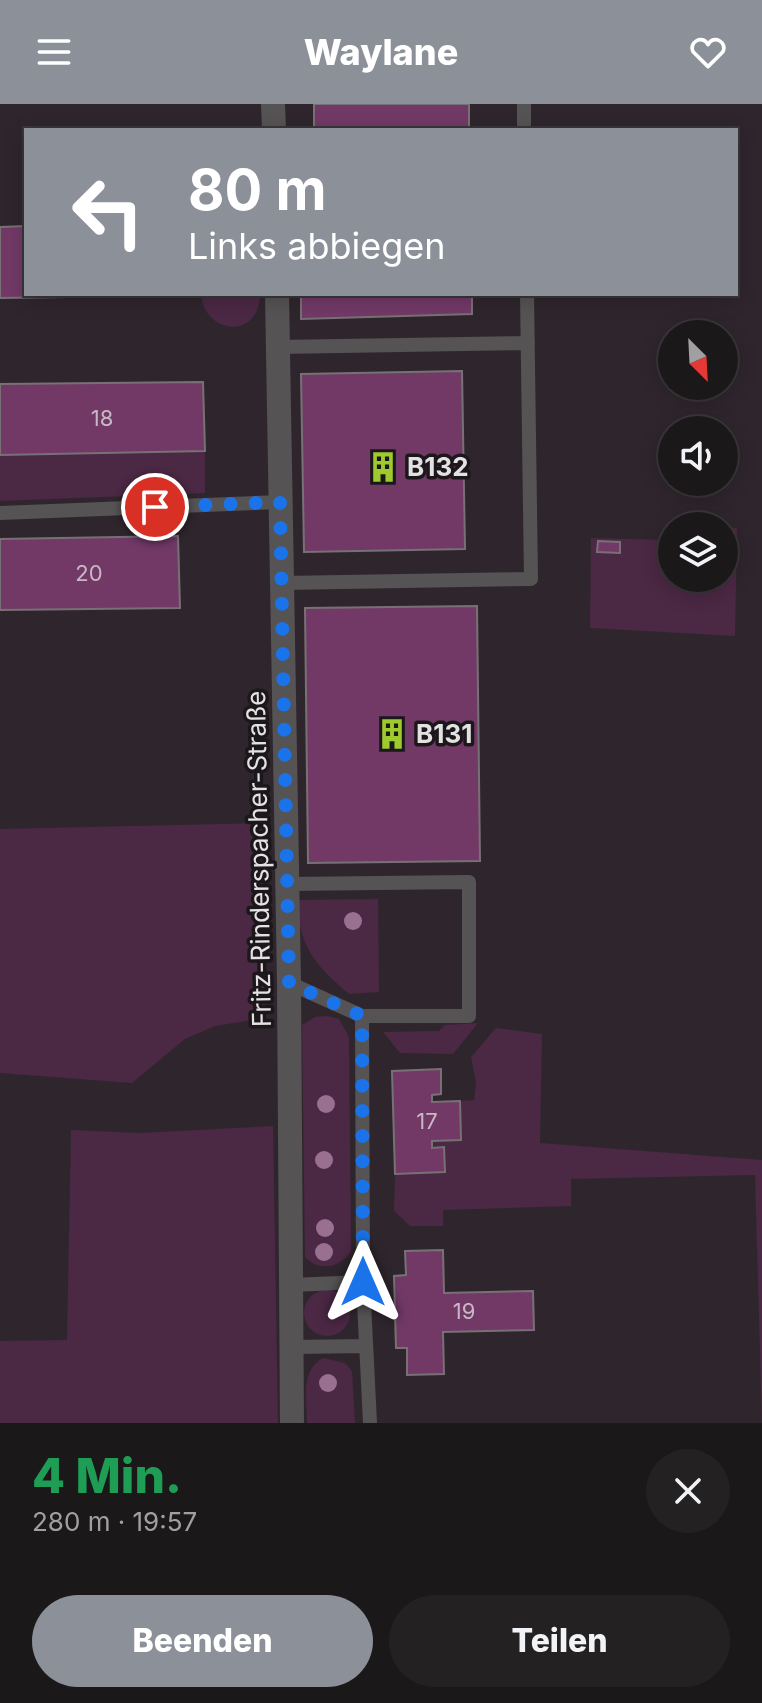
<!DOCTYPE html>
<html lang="de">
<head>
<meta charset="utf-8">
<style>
	body { margin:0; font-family:Inter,sans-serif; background:#242123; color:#f1f3f6; height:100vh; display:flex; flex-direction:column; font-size:30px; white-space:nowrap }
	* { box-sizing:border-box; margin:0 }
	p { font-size:26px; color:#a0a0a2 }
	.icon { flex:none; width:44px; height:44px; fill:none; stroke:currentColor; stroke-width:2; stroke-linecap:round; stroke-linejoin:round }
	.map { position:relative; height:1319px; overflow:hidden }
	.drawer { display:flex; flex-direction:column; background:#1b181a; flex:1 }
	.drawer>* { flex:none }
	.banner { position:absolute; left:24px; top:24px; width:714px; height:168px; border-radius:0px; box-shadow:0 4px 20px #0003,0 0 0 2px #393739; background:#8c9099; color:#fff; overflow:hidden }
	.needle { width:52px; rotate:156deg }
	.buttons { position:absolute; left:658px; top:216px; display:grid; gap:16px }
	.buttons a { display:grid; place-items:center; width:80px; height:80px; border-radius:50%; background:#1b181a; box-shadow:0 4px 20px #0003,0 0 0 2px #393739; font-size:40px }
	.pin { position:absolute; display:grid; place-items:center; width:68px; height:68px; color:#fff; margin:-34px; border:4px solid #fff; border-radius:50%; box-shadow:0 2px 8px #0007 }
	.me { position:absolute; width:88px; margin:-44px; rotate:0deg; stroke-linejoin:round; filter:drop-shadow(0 0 6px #0008) }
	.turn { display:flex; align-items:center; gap:28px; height:168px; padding:0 32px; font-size:36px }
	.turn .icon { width:104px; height:104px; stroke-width:2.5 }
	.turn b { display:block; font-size:56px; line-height:68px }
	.round { display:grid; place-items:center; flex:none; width:84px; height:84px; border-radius:42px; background:#242123 }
	.head { display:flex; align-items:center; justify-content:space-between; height:136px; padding:0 32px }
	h1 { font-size:48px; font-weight:800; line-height:60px; color:#1e9e55 }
	.cta { display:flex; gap:16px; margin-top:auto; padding:16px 32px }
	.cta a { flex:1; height:92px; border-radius:48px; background:#8c9099; color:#fff; font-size:32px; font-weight:800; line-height:92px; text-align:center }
	.cta a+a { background:#242123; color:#f1f3f6 }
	header { display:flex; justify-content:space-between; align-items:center; height:104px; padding:0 32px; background:#8c9099; color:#fff; font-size:36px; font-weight:800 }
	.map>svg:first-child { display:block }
</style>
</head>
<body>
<header><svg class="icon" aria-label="menu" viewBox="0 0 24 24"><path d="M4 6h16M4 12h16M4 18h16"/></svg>Waylane<svg class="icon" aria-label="heart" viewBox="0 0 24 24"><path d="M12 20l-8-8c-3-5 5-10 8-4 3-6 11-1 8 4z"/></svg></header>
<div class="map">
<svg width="762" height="1319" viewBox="0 0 762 1319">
	<rect width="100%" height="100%" fill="#242023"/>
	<!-- built -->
	<path fill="#2f262d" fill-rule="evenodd" d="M0 0H762V1319H0ZM26 26H736V190H26ZM672 230H724V282H672ZM672 326H724V378H672ZM672 422H724V474H672Z"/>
	<!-- green -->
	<path fill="#4b2844" d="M201 190H260C260 236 204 231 201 190Z
		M205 347V389L0 397V351Z
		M666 420 702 422H672V474H724V423L737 424 735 532 590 524 591 434 666 436Z
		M264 719 266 914 215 922 185 935 132 979 0 969V725Z
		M378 795 379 888 349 890C317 863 296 841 299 796Z
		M327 912 339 915 349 933 351 1148C339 1164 319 1168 305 1153L302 921 315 913Z
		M478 919 453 950 400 949 383 928 439 927 445 921Z
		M496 924 542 930 540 1039 762 1056V1319L755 1071 571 1075V1102L443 1106V1122H410L394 1107 395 1070 445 1068 444 1044H432V1037L461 1036 460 997 474 996 476 978 471 953Z
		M273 1022 278 1319H0V1237L67 1236 71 1026 139 1029Z
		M304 1209a23 23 0 1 1 46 0a23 23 0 1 1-46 0Z
		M323 1254 345 1259 352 1267 355 1319H307C307 1295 300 1267 323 1254Z"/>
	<!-- building -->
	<path fill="#723967" stroke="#777175" stroke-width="2" d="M314 0H469V26H314Z
		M26 122V190L201 191 0 194V123Z
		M301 190H472V210L301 215Z
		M462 267 465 445 304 448 301 270Z
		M203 278 205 347 0 351V280Z
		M178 432 180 504 0 506V435Z
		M598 437 620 438V449L597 448Z
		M477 502 480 757 308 759 305 504Z
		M441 965V990L432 991V998L460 997 461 1036 432 1037V1044L444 1043 445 1068 395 1070 392 967Z
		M443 1146 444 1189 533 1187 534 1226 443 1228 444 1270 407 1271V1244H396L394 1172 406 1171 405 1147Z"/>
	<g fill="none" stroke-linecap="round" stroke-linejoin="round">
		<!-- lane -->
		<path stroke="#555354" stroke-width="14" d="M524 0V26
			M278 243 528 239
			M0 409 280 398
			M282 479 531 475 527 190
			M287 780 469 778V912H362L289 879
			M362 912 363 1178
			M291 1181 363 1178 370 1319
			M293 1243 366 1242"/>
		<!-- street -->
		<path stroke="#555354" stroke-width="24" d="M273 0 274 26
			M277 190 289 879 292 1319"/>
	</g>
	<!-- trees -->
	<g fill="#997090">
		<circle cx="353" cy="817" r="9"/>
		<circle cx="326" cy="1000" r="9"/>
		<circle cx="324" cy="1056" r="9"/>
		<circle cx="325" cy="1124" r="9"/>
		<circle cx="324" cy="1148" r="9"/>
		<circle cx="328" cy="1279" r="9"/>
	</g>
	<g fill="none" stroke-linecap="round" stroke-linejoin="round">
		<!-- route -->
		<path stroke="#1a73e8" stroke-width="14" stroke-dasharray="0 25.2" d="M155 403 280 398 289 879 362 912 363 1178"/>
	</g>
	<!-- icons -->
	<defs>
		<symbol id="building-bare" viewBox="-9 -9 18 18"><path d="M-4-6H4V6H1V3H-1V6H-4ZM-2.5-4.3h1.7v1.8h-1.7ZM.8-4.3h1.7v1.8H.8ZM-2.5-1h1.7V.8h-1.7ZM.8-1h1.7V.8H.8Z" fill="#9eca2e" stroke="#1b171a" stroke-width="2.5" paint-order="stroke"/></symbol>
	</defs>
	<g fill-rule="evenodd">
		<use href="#building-bare" x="361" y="341" width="44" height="44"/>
		<use href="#building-bare" x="370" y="608" width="44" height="44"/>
	</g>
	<g text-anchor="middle" stroke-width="7" stroke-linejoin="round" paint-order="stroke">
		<!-- number labels -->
		<g font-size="22" fill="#c8b7c4">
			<text x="102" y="322">18</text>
			<text x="89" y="477">20</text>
			<text x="427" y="1025">17</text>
			<text x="464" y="1215">19</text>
		</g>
		<!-- poi labels -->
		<g font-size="26" font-weight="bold" fill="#e4e1e3" stroke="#1b171a" text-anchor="start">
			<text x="407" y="372">B132</text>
			<text x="416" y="639">B131</text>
		</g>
		<!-- street labels -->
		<g font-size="26" fill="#e4e1e3" stroke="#1b171a">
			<text transform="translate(259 755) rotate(-91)" y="9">Fritz-Rinderspacher-Straße</text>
		</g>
	</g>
</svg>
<div class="buttons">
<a><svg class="needle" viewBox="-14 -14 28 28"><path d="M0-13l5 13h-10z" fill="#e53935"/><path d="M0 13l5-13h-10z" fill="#a0a0a2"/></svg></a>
<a><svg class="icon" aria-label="sound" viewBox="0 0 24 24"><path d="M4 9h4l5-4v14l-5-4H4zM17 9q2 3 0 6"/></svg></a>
<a><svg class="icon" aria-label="layers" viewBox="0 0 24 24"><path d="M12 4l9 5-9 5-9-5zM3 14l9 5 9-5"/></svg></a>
</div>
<div class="pin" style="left:155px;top:403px;background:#d93025"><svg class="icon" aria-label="arrive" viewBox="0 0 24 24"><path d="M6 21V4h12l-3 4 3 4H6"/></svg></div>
<svg class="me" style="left:363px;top:1178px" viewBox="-20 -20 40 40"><path d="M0-17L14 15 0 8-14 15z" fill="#1a73e8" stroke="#fff" stroke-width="4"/></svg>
<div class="banner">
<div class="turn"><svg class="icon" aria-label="left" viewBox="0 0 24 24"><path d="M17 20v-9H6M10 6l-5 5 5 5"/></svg><div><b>80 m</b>Links abbiegen</div></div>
</div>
</div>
<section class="drawer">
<div class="head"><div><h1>4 Min.</h1><p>280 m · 19:57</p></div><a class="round"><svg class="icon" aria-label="close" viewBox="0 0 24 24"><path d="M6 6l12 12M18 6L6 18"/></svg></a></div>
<div class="cta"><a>Beenden</a><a>Teilen</a></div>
</section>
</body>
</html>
